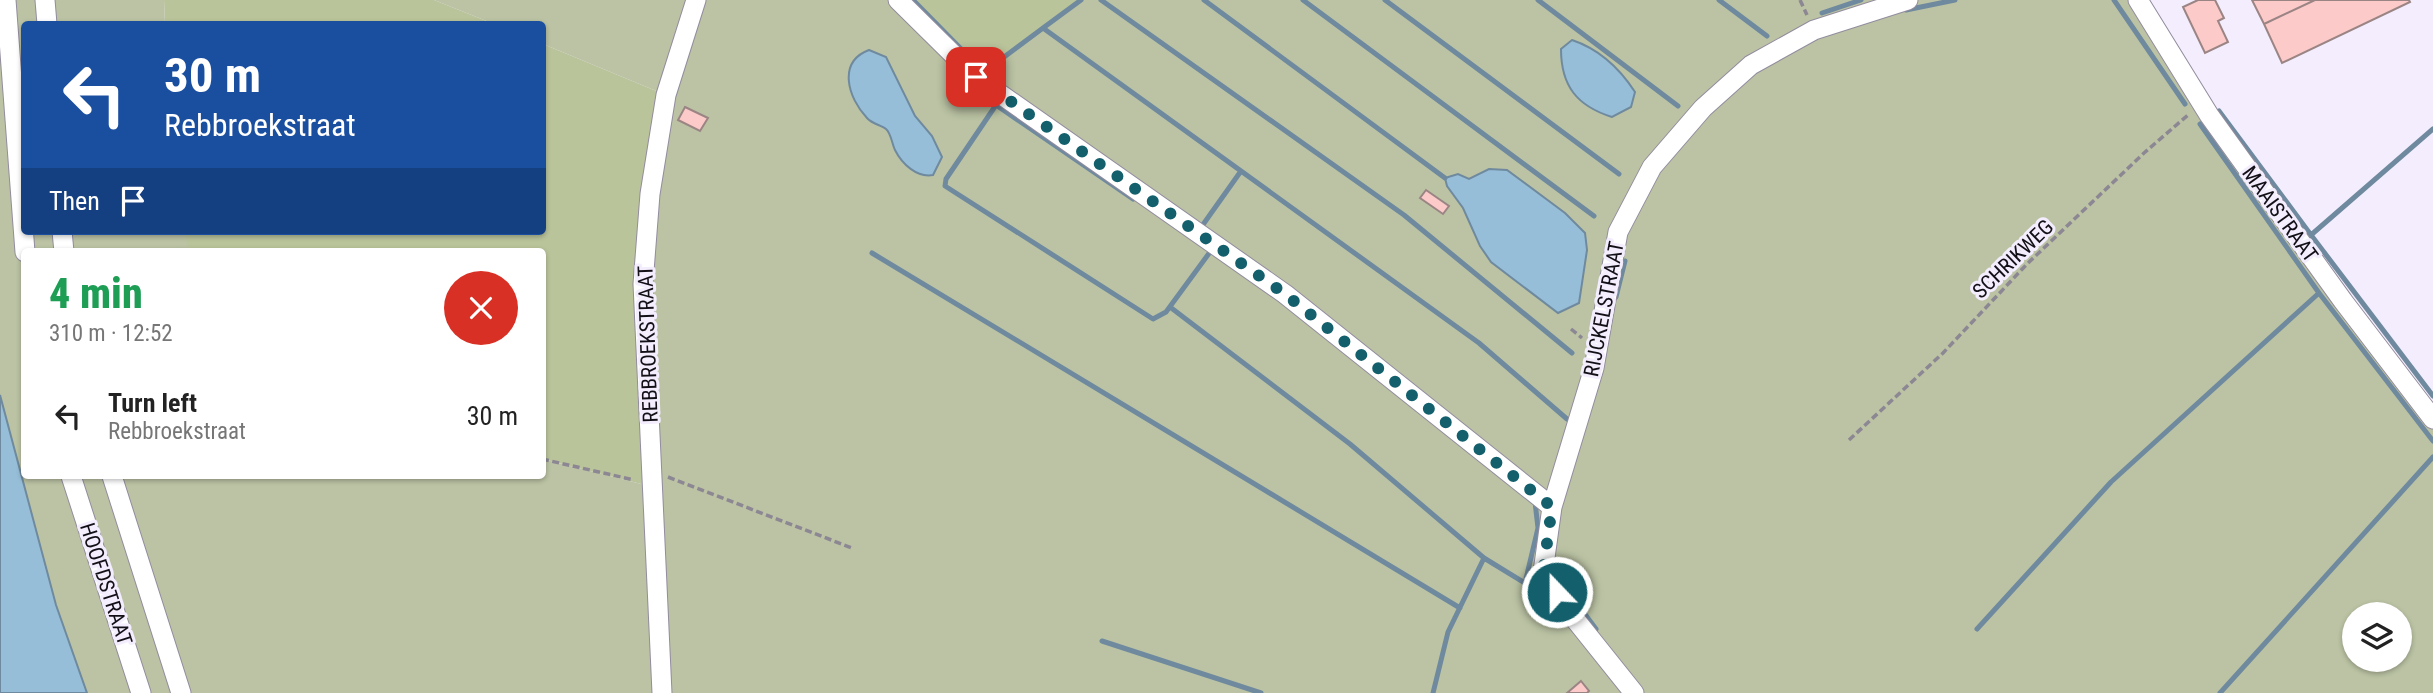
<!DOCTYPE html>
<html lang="en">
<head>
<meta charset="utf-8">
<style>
	body { margin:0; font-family:"Roboto Condensed",sans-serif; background:#f6f6f6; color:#222; height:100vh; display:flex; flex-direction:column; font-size:26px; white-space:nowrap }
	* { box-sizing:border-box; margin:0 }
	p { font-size:23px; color:#767676 }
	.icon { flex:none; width:38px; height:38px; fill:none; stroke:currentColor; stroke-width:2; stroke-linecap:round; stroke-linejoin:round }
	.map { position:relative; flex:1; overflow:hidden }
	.panel { position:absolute; left:21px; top:248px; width:525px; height:231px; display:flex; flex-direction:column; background:#fff; border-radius:7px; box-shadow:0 2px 5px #0004 }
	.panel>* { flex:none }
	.banner { position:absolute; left:21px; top:21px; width:525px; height:214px; border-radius:7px; box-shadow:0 2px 5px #0004; background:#1a4fa0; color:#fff; overflow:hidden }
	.tools { position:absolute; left:2342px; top:602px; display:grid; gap:14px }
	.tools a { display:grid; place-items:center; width:70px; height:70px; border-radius:50%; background:#fff; box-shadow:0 2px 5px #0004; font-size:35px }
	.pin { position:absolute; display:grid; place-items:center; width:60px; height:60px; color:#fff; margin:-30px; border-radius:14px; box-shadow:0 4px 10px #0006 }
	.me { position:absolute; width:77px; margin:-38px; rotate:338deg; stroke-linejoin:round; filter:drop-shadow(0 0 5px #0008) }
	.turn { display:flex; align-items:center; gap:24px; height:147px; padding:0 28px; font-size:32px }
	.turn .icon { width:91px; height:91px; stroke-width:2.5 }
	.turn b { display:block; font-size:49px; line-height:60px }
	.then { display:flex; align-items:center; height:66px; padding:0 28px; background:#0003; gap:14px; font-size:26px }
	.round { display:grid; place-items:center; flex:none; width:74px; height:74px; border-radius:37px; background:#f6f6f6 }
	.overview { display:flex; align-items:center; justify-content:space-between; height:119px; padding:0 28px }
	h1 { font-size:42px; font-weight:800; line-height:52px; color:#1e9e55 }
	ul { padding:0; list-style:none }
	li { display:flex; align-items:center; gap:21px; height:98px; padding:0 28px }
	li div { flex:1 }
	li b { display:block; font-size:26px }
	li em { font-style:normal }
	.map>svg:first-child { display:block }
</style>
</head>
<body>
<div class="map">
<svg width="2433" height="693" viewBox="0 0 2433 693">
	<rect width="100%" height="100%" fill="#f3edfd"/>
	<!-- green -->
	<path fill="#bbc3a4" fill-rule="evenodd" d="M0 0H164L165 24H24V231H189L192 252H24V476H542L543 459 653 487 643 284 666 95 543 44 542 24H494L434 0H898L976 77 1079 0H2138L2433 419V693H87L56 605 0 395ZM2354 614H2399V660H2354Z"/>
	<!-- forest -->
	<path fill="#bac49b" d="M164 0H434L494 24H165Z
		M898 0H1079L976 77Z
		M543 44 666 95 650 194 653 487 543 459 542 252H188L185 231H542Z"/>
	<!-- water -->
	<path fill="#97bed8" stroke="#6f8a9e" stroke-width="2" d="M1572 40C1599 49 1620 69 1635 92L1631 107 1612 117C1577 106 1561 86 1561 49Z
		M869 50 886 57 915 116 932 136 942 157 933 175C917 178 902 164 895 150 892 144 891 133 886 129 881 125 872 124 867 118 848 98 837 62 869 50Z
		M1489 169 1507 170 1565 213 1585 233 1587 250 1579 303 1558 313 1491 262 1480 246 1463 208 1447 186 1445 178 1458 174 1469 179Z
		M0 395 56 605 87 693H0Z"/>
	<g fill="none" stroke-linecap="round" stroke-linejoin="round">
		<!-- stream -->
		<path stroke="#6f8a9e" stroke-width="5" d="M913 0 972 60
			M1101 0 1404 215 1572 353
			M1204 0 1445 178
			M1303 0 1594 216
			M1385 0 1619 174
			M1538 0 1678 106
			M1719 0 1767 36
			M2114 0 2185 104
			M1906 10 1955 0
			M1822 13 1861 0
			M1043 28 1081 0
			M984 72 1043 28 1479 343 1567 419
			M2219 111 2311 235 2433 129
			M2200 124 2319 293 2433 441
			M1133 199 996 105 946 179 945 186 1153 319 1166 312 1210 252
			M1202 226 1241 171
			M2311 235 2433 396
			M872 253 1460 608
			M1616 297 1625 261
			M1170 307 1350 444 1484 558 1525 583 1538 528 1535 502
			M1553 559 1561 582 1596 629
			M1977 629 2111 482 2319 293
			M1102 641 1261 693
			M1433 693 1448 632 1484 558
			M2220 693 2433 457"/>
	</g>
	<!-- building -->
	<path fill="#fbcac9" stroke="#9b8584" stroke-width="2" d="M2198 0H2215L2224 18 2218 21 2228 42 2205 53 2183 7Z
		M2252 0H2315L2264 24Z
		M2315 0H2409L2410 2 2282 63 2264 24Z
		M685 107 708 118 700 131 678 120Z
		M1426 190 1449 206 1443 214 1420 198Z
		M1581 681 1589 691 1587 693H1567Z"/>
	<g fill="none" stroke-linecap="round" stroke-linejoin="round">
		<defs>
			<path id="street" d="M6 0 25 252
				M45 0 47 24
				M898 0 976 77 1285 294 1552 507
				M2138 0 2209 115 2343 301 2433 419
				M62 231 64 252
				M71 476 141 693
				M112 476 181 693
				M662 693 643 284 650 194 666 95 696 0
				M1634 693 1570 613 1543 572 1552 507 1594 368 1618 232 1652 167 1703 108 1751 65 1814 30 1908 0"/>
		</defs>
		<!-- street casing -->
		<use href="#street" stroke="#938c9e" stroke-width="21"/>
		<!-- path -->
		<path stroke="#8c8793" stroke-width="3.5" stroke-dasharray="7 3.5" stroke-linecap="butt" d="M1800 0 1807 15
			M1571 329 1582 338
			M1849 440 1943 353 2027 264 2144 153 2188 115
			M542 459 634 480
			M668 477 852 548"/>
		<!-- street -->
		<use href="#street" stroke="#fff" stroke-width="19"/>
	</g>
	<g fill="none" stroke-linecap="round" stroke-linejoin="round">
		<!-- route -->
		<path stroke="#13606c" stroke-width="12" stroke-dasharray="0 21.6" d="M976 77 1285 294 1552 507 1543 572 1557 592"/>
	</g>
	<g text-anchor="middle" stroke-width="6" stroke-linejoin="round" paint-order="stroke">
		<!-- street labels -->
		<g font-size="21" fill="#120f16" stroke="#f3edfd">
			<text transform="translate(2280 214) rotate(54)" y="7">MAAISTRAAT</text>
			<text transform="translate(2013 259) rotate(-44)" y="7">SCHRIKWEG</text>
			<text transform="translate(1604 309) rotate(-79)" y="7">RIJCKELSTRAAT</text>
			<text transform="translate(648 344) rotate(-92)" y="7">REBBROEKSTRAAT</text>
			<text transform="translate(106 584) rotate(72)" y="7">HOOFDSTRAAT</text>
		</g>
	</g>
</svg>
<div class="tools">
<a><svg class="icon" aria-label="layers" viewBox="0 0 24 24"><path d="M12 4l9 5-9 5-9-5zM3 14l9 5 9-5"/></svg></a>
</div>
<div class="pin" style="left:976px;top:77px;background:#d93025"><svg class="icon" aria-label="arrive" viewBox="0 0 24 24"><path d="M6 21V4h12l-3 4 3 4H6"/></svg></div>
<svg class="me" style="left:1557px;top:592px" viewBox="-20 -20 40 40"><circle r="17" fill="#13606c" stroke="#fff" stroke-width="3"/><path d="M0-11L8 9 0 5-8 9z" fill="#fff"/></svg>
<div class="banner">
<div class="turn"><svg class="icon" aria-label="left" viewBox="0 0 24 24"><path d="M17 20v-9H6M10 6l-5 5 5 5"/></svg><div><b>30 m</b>Rebbroekstraat</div></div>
<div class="then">Then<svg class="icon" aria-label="arrive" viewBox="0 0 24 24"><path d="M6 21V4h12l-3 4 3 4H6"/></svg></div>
</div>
<section class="panel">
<div class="overview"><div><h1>4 min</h1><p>310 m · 12:52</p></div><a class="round" style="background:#d93025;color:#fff"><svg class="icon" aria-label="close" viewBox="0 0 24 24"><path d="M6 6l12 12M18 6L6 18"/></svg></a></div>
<ul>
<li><svg class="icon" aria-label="left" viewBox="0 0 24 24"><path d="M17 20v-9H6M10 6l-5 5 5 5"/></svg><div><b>Turn left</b><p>Rebbroekstraat</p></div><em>30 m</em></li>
</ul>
</section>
</div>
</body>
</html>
